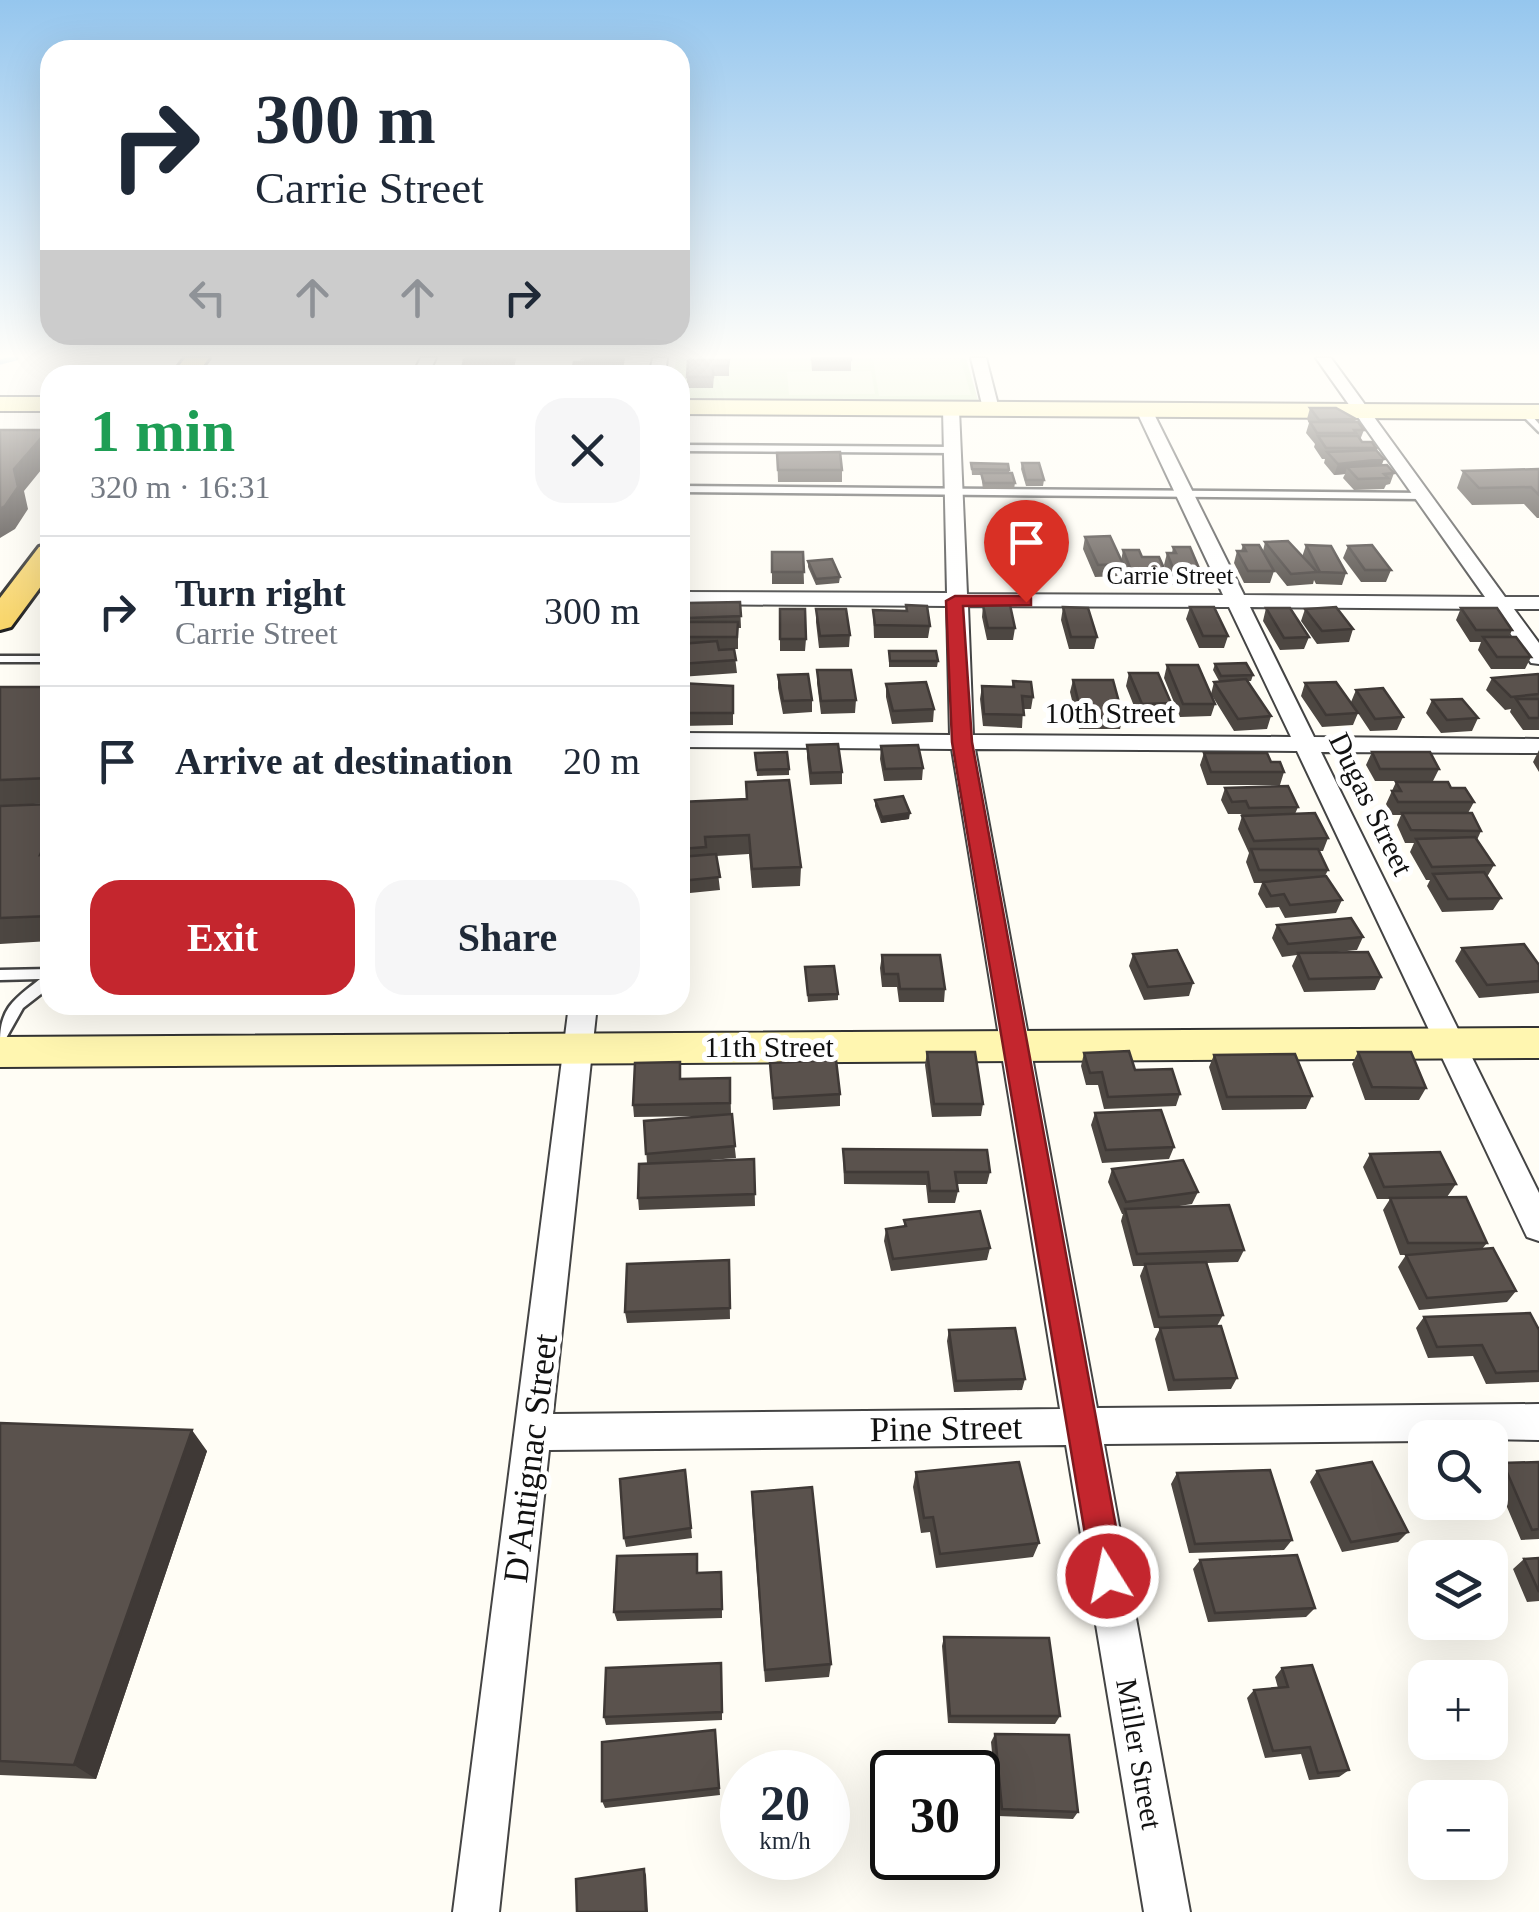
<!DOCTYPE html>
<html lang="en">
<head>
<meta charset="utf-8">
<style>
	body { margin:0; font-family:Georgia,serif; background:#f6f6f7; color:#1f2937; height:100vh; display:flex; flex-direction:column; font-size:38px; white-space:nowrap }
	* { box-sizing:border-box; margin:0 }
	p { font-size:32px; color:#747a83 }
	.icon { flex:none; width:55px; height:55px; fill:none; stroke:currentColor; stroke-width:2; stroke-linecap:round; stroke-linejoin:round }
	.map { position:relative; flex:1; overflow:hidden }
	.details { position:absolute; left:40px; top:365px; width:650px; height:650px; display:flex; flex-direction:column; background:#fff; border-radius:30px; box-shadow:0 10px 40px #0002 }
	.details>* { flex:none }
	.hud { position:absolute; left:40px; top:40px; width:650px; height:305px; border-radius:30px; box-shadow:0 10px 40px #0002; background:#fff; color:#1f2937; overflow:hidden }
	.tools { position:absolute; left:1408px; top:1420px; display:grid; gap:20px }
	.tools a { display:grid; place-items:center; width:100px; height:100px; border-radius:20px; background:#fff; box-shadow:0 10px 40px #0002; font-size:50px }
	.speed { position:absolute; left:720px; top:1750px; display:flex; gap:20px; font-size:50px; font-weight:700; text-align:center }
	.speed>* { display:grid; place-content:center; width:130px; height:130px; border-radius:50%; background:#fff; box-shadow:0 10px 40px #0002; line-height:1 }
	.speed small { font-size:25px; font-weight:400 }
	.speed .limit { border:5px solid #111; border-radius:15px; background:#fff; color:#111 }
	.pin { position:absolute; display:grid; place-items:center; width:85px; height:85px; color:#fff; margin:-102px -42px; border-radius:50% 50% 50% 0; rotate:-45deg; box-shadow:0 0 10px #0007 }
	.pin .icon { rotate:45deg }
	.me { position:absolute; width:110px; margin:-55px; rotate:350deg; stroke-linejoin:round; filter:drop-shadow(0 0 8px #0008) }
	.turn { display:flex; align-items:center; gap:35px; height:210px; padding:0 50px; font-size:45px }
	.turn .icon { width:130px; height:130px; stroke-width:2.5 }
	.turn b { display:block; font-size:70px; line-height:85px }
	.lanes { display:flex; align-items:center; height:95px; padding:0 50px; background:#0003; justify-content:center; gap:50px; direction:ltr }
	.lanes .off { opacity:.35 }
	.round { display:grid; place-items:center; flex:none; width:105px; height:105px; border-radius:30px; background:#f6f6f7 }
	.summary { display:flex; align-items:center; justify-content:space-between; height:170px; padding:0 50px }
	h1 { font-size:60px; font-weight:800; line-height:75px; color:#1e9e55 }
	.cta { display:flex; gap:20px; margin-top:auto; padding:20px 50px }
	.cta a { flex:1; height:115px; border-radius:30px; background:#c4262e; color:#fff; font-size:40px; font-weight:800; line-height:115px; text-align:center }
	.cta a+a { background:#f6f6f7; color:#1f2937 }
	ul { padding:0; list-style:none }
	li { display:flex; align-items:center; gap:30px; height:150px; padding:0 50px; border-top:2px solid #e0e1e3 }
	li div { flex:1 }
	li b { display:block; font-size:38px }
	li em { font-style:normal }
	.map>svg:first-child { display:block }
</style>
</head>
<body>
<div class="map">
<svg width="1539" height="1912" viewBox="0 0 1539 1912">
	<rect width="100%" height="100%" fill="#fffdf5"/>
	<!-- green -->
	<path fill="#d5ebbd" d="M676 358H966L978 400H680V375H674Z"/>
	<!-- pitch -->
	<path fill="#e6f2cf" d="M873 358H960L971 395 879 396Z
		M871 371 875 394 789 395 787 372Z"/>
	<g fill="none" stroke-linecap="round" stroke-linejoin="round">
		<!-- stream -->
		<path stroke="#3f96cf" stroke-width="5" d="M0 362 16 358"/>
		<defs>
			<path id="lane" d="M1520 409H1526L1539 424V432L1520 413Z
				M680 445 952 447 956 450 952 453 680 451Z
				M680 486 1424 493 1429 496 1424 499 680 492Z
				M0 656H50V662H0Z
				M50 969V987L23 1008 5 1040 0 1042C0 1007 15 999 40 979L0 980V970Z"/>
			<path id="street" d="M421 358H436L428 375H412Z
				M653 358H667L665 375H649Z
				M971 358H986L999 409 997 412 983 409Z
				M1316 358H1331L1505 597H1539V609H1514L1539 643V664L1531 663 1493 609 1250 607 1314 737 1539 739V753L1321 752 1539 1193V1241L1527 1237 1297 751 975 749 1097 1408 1539 1404V1440L1425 1438V1441L1104 1444 1190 1912H1144L1066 1445 549 1450 499 1912H453L569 1005H597L553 1414 1060 1409 952 749 680 747V733L950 735 947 606 680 604V592L947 593 943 409 951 404 959 409 967 594 1223 595 1136 410 1144 405 1152 410 1244 595 1485 597ZM968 606 1229 607 1291 737 973 735Z"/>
			<path id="secondary" d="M0 397H50V411H0Z
				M680 400 1539 405V419L680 414Z
				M1539 1028V1058L0 1067V1037Z"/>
			<path id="primary" d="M185 358H209L196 375H172Z
				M50 544V574L11 627 0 630V598L39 547Z"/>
		</defs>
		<!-- lane casing -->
		<use href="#lane" stroke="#444" stroke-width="5"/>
		<!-- street casing -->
		<use href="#street" stroke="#444" stroke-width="4"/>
		<!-- secondary casing -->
		<use href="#secondary" stroke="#333" stroke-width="4"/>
		<!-- primary casing -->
		<use href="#primary" stroke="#222" stroke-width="6"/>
		<!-- lane -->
		<use href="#lane" fill="#fff" fill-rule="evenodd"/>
		<!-- street -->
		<use href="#street" fill="#fff" fill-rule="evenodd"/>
		<!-- secondary -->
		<use href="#secondary" fill="#fff6b0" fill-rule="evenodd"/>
		<!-- primary -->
		<use href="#primary" fill="#f9d66b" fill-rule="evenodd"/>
	</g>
	<!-- wall -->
	<path fill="#4d4742" d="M466 358H516V360L512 375H456L462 374 461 371Z
		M584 358H625L623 370H614V375H555L573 373 574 362H584Z
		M811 358H851V371H812Z
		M729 360V376H714L713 388H687V377Z
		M1310 408 1356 419 1355 422 1364 430 1360 440 1362 442 1376 448 1375 450 1382 465 1394 473 1390 484 1386 485 1384 489 1354 490 1343 478 1345 474 1334 475 1324 463 1325 459H1322L1314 447 1315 444 1306 433 1309 423 1307 419Z
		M777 453 842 470V482H778Z
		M971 463 1009 470V473L1015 483 1014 489H983L981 475H972Z
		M1022 463 1044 480 1043 486H1026L1021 469Z
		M1539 469V518H1537L1524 504 1472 505 1457 488 1463 471Z
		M1085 537 1121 561 1123 550 1142 557 1167 575 1164 587H1130L1122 566 1120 576 1095 577 1083 549Z
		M1265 542 1302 557 1306 545 1346 573 1342 585 1316 584 1314 580 1313 584 1287 586 1271 566 1274 571 1270 583H1244L1234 563 1237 551H1241L1243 545 1263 551Z
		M1348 546 1391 570 1386 582H1361L1343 558Z
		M1173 547 1201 573 1198 585H1172L1164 565 1167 553H1172Z
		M772 552H803L804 584H772Z
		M808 561 840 577 839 583 816 585 808 567Z
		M740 602 741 628H738V649H734L737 673 680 677V644L686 643 688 603Z
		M906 605 930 626 928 638H874L873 610 906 611Z
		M983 605 1015 628 1013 640H987L982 617Z
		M1063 607 1097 637 1094 649H1069L1061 620Z
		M1190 607 1228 636 1224 648H1199L1186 619Z
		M1266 608 1309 637 1304 649 1280 650 1263 621Z
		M1461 608 1512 630 1509 637 1531 657 1525 669H1491L1478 650 1481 642H1470L1456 620Z
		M780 609 806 639 805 651H780Z
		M816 609 850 635 849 647 819 648 816 622Z
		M1305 609 1353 629 1349 642 1317 644 1301 621Z
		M889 651 938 661 937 667H889Z
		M1215 664 1253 675 1251 681H1247L1271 716 1267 729 1234 731 1211 694 1215 704 1211 716 1180 717 1164 678 1167 665 1211 694 1214 682 1219 681 1213 670Z
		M817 670 856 700 855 713 821 714 817 683Z
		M1129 673 1171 703 1168 716H1138L1126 686Z
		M778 675 812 700V712L783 714 778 688Z
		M1539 675V730H1523L1510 712 1511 709 1505 710 1486 690 1492 678Z
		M1073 680 1123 717 1120 729H1079L1070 692Z
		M1013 681 1033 697 1031 709H1023L1022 728 983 726 980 699 982 686 1012 687Z
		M680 683 733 686V725L680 726Z
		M1305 683 1351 702 1356 690 1403 717 1397 730 1370 731 1358 713 1353 725 1322 727 1301 696Z
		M886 684 934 709 933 722 892 724 886 697Z
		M0 687H50V803L0 806Z
		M1432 700 1478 718 1472 731 1441 733 1426 713Z
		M807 745 842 772V784L810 785 807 758Z
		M881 746 923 768 922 780 884 781 880 759Z
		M1539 750V772L1533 762Z
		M1372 752 1439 769 1433 781H1375L1366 765Z
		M755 753 789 769V775L757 776Z
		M1204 753 1284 772 1280 785H1207L1200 765Z
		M746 782 801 867 800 886 752 888 749 854 716 856 720 890 680 894V802L746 799Z
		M1396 782 1451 788 1474 802 1468 813 1481 831 1477 840 1494 865 1487 877 1501 898 1493 910 1442 912 1427 886 1430 880H1426L1410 852 1414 843H1405L1397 825 1401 815H1392L1386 804Z
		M1225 788 1298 807 1295 814 1328 838 1323 851H1319L1328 870 1325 876 1342 900 1336 913 1285 918 1279 907 1266 908 1258 894 1262 883H1254L1246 862 1249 853 1238 829 1242 816 1241 814H1228L1221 800Z
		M875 800 909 819 881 823 875 806Z
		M50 804V941L0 944V806Z
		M1277 925 1363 937 1357 950 1327 953 1381 977 1375 990 1304 992 1292 966 1297 955 1282 957 1272 938Z
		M1462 948 1539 965V993L1479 998 1455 961Z
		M1133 954 1193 983 1189 996 1144 1000 1129 966Z
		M882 955 945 989 944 1002H899L897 987H882L880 968Z
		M805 967 838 994V1000L808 1002Z
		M154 1005H201L200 1010 158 1013Z
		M927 1052 983 1104 981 1116 932 1117 925 1065Z
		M1358 1052 1426 1088 1419 1100H1365L1352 1064Z
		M1084 1053 1135 1070 1180 1094 1176 1106 1104 1109 1098 1085H1086L1081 1066Z
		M1214 1055 1312 1096 1306 1109 1222 1110 1209 1067Z
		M770 1063 840 1094V1106L773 1110Z
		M730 1078 731 1114 736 1158 697 1161 754 1159 755 1206 639 1210 638 1198 647 1163 644 1121 705 1116 634 1117 633 1105 681 1079Z
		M1095 1113 1174 1147 1169 1159 1102 1163 1091 1125Z
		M843 1149 990 1172 987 1184H957L958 1191 955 1203H928L926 1185 844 1184Z
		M1370 1154 1456 1184 1447 1197 1413 1198 1487 1243 1482 1249 1516 1291 1507 1302 1419 1310 1398 1267 1406 1255H1400L1383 1210 1390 1199H1377L1363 1167Z
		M1112 1169 1198 1192 1192 1204 1173 1207 1244 1250 1238 1262 1207 1263 1223 1315 1217 1326 1237 1378 1231 1389 1168 1391 1155 1339 1160 1328H1154L1140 1276 1144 1266H1133L1121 1221 1123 1214H1122L1108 1182Z
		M904 1220 990 1248 987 1260 891 1271 884 1241 886 1229 904 1227Z
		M729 1260 730 1319 627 1323 625 1312Z
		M1424 1317 1539 1330V1382L1486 1384 1473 1356 1428 1358 1416 1328Z
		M949 1330 1025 1379 1022 1390 954 1392 947 1341Z
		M0 1423 207 1451 96 1779 0 1775Z
		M1539 1462V1539L1521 1540 1493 1474 1503 1463Z
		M685 1470 692 1538 626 1547 624 1538Z
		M1317 1471 1408 1532 1398 1542 1342 1552 1310 1482Z
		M916 1472 1039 1543 1033 1557 936 1568 930 1532 921 1533 913 1487Z
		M1177 1473 1292 1540 1284 1550 1189 1553 1171 1484Z
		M752 1507 831 1664 829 1677 765 1682Z
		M1539 1558V1601L1527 1602 1513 1569 1524 1559Z
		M1200 1560 1315 1608 1306 1617 1208 1622 1193 1569Z
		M698 1573 722 1582V1618L617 1621 614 1612Z
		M944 1637 1060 1716 1055 1724 948 1723 942 1646Z
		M1282 1668 1349 1770 1339 1777 1309 1780 1301 1754 1265 1758 1247 1698 1254 1690 1278 1688 1275 1677Z
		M722 1672V1720L606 1725 604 1717Z
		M715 1730 720 1795 605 1808 602 1801Z
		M995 1734 1078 1812 1073 1819 998 1816 991 1742Z"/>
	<!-- shaded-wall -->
	<path fill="#3f3936" d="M48 430 50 436V459L24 491 28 509 15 529 0 538V509L14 469Z
		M1384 459 1380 470 1347 467 1345 474 1334 475 1338 464Z
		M910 813 909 819 881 823 882 817Z
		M50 833V874L40 855Z
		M192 1430 207 1451 96 1779 74 1765Z
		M644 1869 646 1875 648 1912H646Z"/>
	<!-- building -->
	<path fill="#5a524d" stroke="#3f3936" stroke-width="2.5" d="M466 358H513L465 359Z
		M584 358H623V359H583Z
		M812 358H851V360H812Z
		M688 360H729L728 366H713V377H687Z
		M464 361H512L509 370 461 371Z
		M574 362H613L612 370 572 371Z
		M378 367H396L393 375H375Z
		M502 372V375H456V374Z
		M555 373H607L606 375H555Z
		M1310 408H1336L1356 419 1319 420Z
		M1310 422H1358L1364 430H1354L1356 433H1317Z
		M0 430H48L14 469 18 487 5 506 0 509Z
		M1318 436H1358L1362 442H1372L1376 448H1326Z
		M1376 450 1384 459 1338 464 1327 452Z
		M840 452 842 470H778L777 453Z
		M971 463 1008 464 1009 470 972 469Z
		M1022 463H1039L1044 480H1026Z
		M1387 465 1394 473 1384 474 1388 478 1358 479 1347 467Z
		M1539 469V495L1531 487 1479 488 1463 471Z
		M981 473H1012L1015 483H984Z
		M1110 536 1123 564 1098 565 1085 537Z
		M1288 541 1317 572 1291 574 1265 542Z
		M1243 545H1259L1274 571H1248L1237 551H1246Z
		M1306 545 1331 546 1346 573 1320 572Z
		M1372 545 1391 570H1365L1348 546Z
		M1173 547H1190L1201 573H1175L1167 553H1176Z
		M1123 550H1139L1142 557H1159L1167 575H1133Z
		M772 552H803L804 572H772Z
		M832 559 840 577 816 579 808 561Z
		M740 602 741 616 688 618V603Z
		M906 605 927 606 930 626 875 625 873 610 907 611Z
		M983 605H1010L1015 628H988Z
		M1063 607 1088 608 1097 637H1071Z
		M1190 607H1214L1228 636H1203Z
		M1336 607 1353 629 1322 631 1305 609Z
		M1266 608H1290L1309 637 1284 638Z
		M1461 608H1497L1512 630H1476Z
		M780 609H805L806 639H780Z
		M816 609H846L850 635 820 636Z
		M686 622H738L737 637H686Z
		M1483 637H1516L1531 657H1497Z
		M717 641 719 650 734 649 736 660 680 664V644Z
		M889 651H936L938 661H890Z
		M1246 663 1253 675 1221 676 1215 664Z
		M1167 665H1198L1215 704H1183Z
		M817 670H851L856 700 821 701Z
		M1129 673H1158L1171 703 1142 704Z
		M808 674 812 700 783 701 778 675Z
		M1538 674 1539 675V694L1511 697 1492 678Z
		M1246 679 1271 716 1238 719 1214 682Z
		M1073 680H1113L1123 717 1082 716Z
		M1013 681 1031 682 1033 697 1022 696 1024 715 984 714 982 686 1014 687Z
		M926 682 934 709 893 711 886 684Z
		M1336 682 1358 713 1326 715 1305 683Z
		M680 683 733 686V713H680Z
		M0 687H50V778L0 780Z
		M1383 688 1403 717 1375 719 1356 690Z
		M1462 699 1478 718 1447 720 1432 700Z
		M1516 699H1539V718H1529Z
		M838 744 842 772 811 773 807 745Z
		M918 745 923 768 885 769 881 746Z
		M787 752 789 769 757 770 755 753Z
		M1372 752H1430L1439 769H1380Z
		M1204 753H1267L1271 762H1280L1284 772H1211Z
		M789 780 801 867 752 869 749 835 705 837 706 847 680 849V802L747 799 746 782Z
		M1396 782H1448L1451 788H1465L1474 802H1398L1392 791H1401Z
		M1288 786 1298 807 1249 808 1246 801 1232 802 1225 788Z
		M903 796 910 813 882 817 875 800Z
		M50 804V833L40 855 50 854V916L0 918V806Z
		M1315 813 1328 838 1254 841 1242 816Z
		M1402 813H1472L1481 831 1411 830Z
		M1475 837 1494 865 1432 867 1416 839Z
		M1251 849H1318L1328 870H1259Z
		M716 854 720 877 680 881V857Z
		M1484 872 1501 898 1448 899 1433 874Z
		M1326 876 1342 900 1290 905 1284 894 1271 896 1263 882Z
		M1351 918 1363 937 1288 944 1277 925Z
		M1524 944 1539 965V981L1487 985 1462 948Z
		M1177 950 1193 983 1148 987 1133 954Z
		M1368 952 1381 977 1309 979 1298 953Z
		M882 955H940L945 989H900L898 974H884Z
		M834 966 838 994 808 995 805 967Z
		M1129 1051 1135 1070 1172 1069 1180 1094 1108 1097 1102 1072 1090 1073 1084 1053Z
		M927 1052H975L983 1104H934Z
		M1358 1052H1411L1426 1088 1372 1087Z
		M1295 1054 1312 1096 1227 1097 1214 1055Z
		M836 1060 840 1094 773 1098 770 1063Z
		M680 1062V1079L730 1078V1103L633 1105 635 1063Z
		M1161 1110 1174 1147 1106 1150 1095 1113Z
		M732 1114 735 1146 646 1154 644 1121Z
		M843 1149 987 1150 990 1172H955L958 1191H930L928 1172H845Z
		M1440 1152 1456 1184 1384 1187 1370 1154Z
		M754 1159 755 1194 638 1198 639 1164Z
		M1183 1160 1198 1192 1126 1202 1112 1169Z
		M1466 1197 1487 1243H1408L1390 1198Z
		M1229 1205 1244 1250 1137 1254 1125 1209Z
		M980 1211 990 1248 893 1259 886 1229 906 1226 904 1220Z
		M1493 1248 1516 1291 1427 1298 1406 1255Z
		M729 1260 730 1308 625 1312 627 1264Z
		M1206 1262 1223 1315 1159 1317 1145 1264Z
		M1530 1313 1539 1330V1371L1496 1373 1482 1345 1437 1347 1424 1317Z
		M1221 1326 1237 1378 1174 1380 1160 1328Z
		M1015 1328 1025 1379 956 1381 949 1330Z
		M0 1423 192 1430 74 1765 0 1761Z
		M1019 1462 1039 1543 940 1554 933 1517 924 1518 916 1472Z
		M1372 1462 1408 1532 1351 1542 1317 1471Z
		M1539 1462V1529L1532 1530 1503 1463Z
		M685 1470 691 1528 624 1538 620 1479Z
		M1270 1470 1292 1540 1195 1544 1177 1473Z
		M812 1487 831 1664 765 1670 752 1492Z
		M697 1554V1573L721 1572 722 1609 614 1612 617 1556Z
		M1297 1555 1315 1608 1215 1613 1200 1560Z
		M1539 1558V1592L1524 1559Z
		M944 1637 1049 1638 1060 1716H950Z
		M721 1663 722 1712 604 1717 606 1668Z
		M1312 1665 1349 1770 1318 1773 1310 1747 1273 1751 1254 1690 1288 1687 1282 1668Z
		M715 1730 719 1788 602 1801V1742Z
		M995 1734 1069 1735 1078 1812 1002 1809Z
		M644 1869 646 1912H577L576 1879Z"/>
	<!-- sky -->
	<linearGradient id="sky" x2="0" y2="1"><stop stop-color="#95c6ee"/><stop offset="0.57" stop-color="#fffefa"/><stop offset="1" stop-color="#fffefa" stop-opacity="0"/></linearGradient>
	<rect width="1539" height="625" fill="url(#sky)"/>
	<!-- route -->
	<path fill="#c4262e" stroke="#7f191e" stroke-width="2.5" d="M1026 596 1031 598V605L963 606 972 742 1125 1576 1120 1588 1108 1593 1097 1588 1092 1576 952 742 946 601 955 596Z"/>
	<g text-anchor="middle" stroke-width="10" stroke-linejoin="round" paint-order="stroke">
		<!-- far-street labels -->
		<g font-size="25" fill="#111" stroke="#fff">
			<text x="1170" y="584">Carrie Street</text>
		</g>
		<!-- street labels -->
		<g font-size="30" fill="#111" stroke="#fff">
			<text x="1110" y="723">10th Street</text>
			<text transform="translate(1371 804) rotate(64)" y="10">Dugas Street</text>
			<text x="769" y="1057">11th Street</text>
			<text transform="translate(1139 1754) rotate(80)" y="10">Miller Street</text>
		</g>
		<!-- near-street labels -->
		<g font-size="35" fill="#111" stroke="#fff">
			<text transform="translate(946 1428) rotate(-1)" y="12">Pine Street</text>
			<text transform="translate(530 1458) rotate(-83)" y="12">D'Antignac Street</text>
		</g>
	</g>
</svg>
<div class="tools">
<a><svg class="icon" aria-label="search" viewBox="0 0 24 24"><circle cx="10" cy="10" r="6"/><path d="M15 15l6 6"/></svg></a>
<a><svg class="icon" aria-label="layers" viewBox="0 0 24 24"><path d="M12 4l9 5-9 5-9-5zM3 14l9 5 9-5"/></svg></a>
<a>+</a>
<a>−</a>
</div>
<div class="speed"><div>20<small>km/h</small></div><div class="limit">30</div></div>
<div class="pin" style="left:1026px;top:602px;background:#d93025"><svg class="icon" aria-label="arrive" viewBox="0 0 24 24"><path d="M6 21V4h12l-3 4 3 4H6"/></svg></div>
<svg class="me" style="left:1108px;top:1576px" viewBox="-20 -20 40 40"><circle r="17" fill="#c4262e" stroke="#fff" stroke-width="3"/><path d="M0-11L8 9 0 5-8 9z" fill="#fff"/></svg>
<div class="hud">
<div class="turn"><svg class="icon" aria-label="right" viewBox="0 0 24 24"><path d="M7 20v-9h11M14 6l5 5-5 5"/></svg><div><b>300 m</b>Carrie Street</div></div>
<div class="lanes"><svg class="icon off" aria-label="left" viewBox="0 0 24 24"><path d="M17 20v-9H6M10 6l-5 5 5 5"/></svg><svg class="icon off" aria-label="ahead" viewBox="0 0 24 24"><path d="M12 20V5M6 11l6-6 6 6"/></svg><svg class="icon off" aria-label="ahead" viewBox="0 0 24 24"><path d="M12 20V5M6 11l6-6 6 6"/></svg><svg class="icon" aria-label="right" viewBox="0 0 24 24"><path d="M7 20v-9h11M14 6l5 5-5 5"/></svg></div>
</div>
<section class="details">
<div class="summary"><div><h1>1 min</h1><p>320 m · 16:31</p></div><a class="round"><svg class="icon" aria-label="close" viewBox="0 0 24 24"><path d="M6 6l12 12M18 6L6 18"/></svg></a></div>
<ul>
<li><svg class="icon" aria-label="right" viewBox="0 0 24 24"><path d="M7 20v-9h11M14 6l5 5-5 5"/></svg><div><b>Turn right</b><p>Carrie Street</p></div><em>300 m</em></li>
<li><svg class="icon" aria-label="arrive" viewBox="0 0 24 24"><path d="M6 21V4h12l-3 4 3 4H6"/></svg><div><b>Arrive at destination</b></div><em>20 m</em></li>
</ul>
<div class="cta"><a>Exit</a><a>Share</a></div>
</section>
</div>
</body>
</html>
